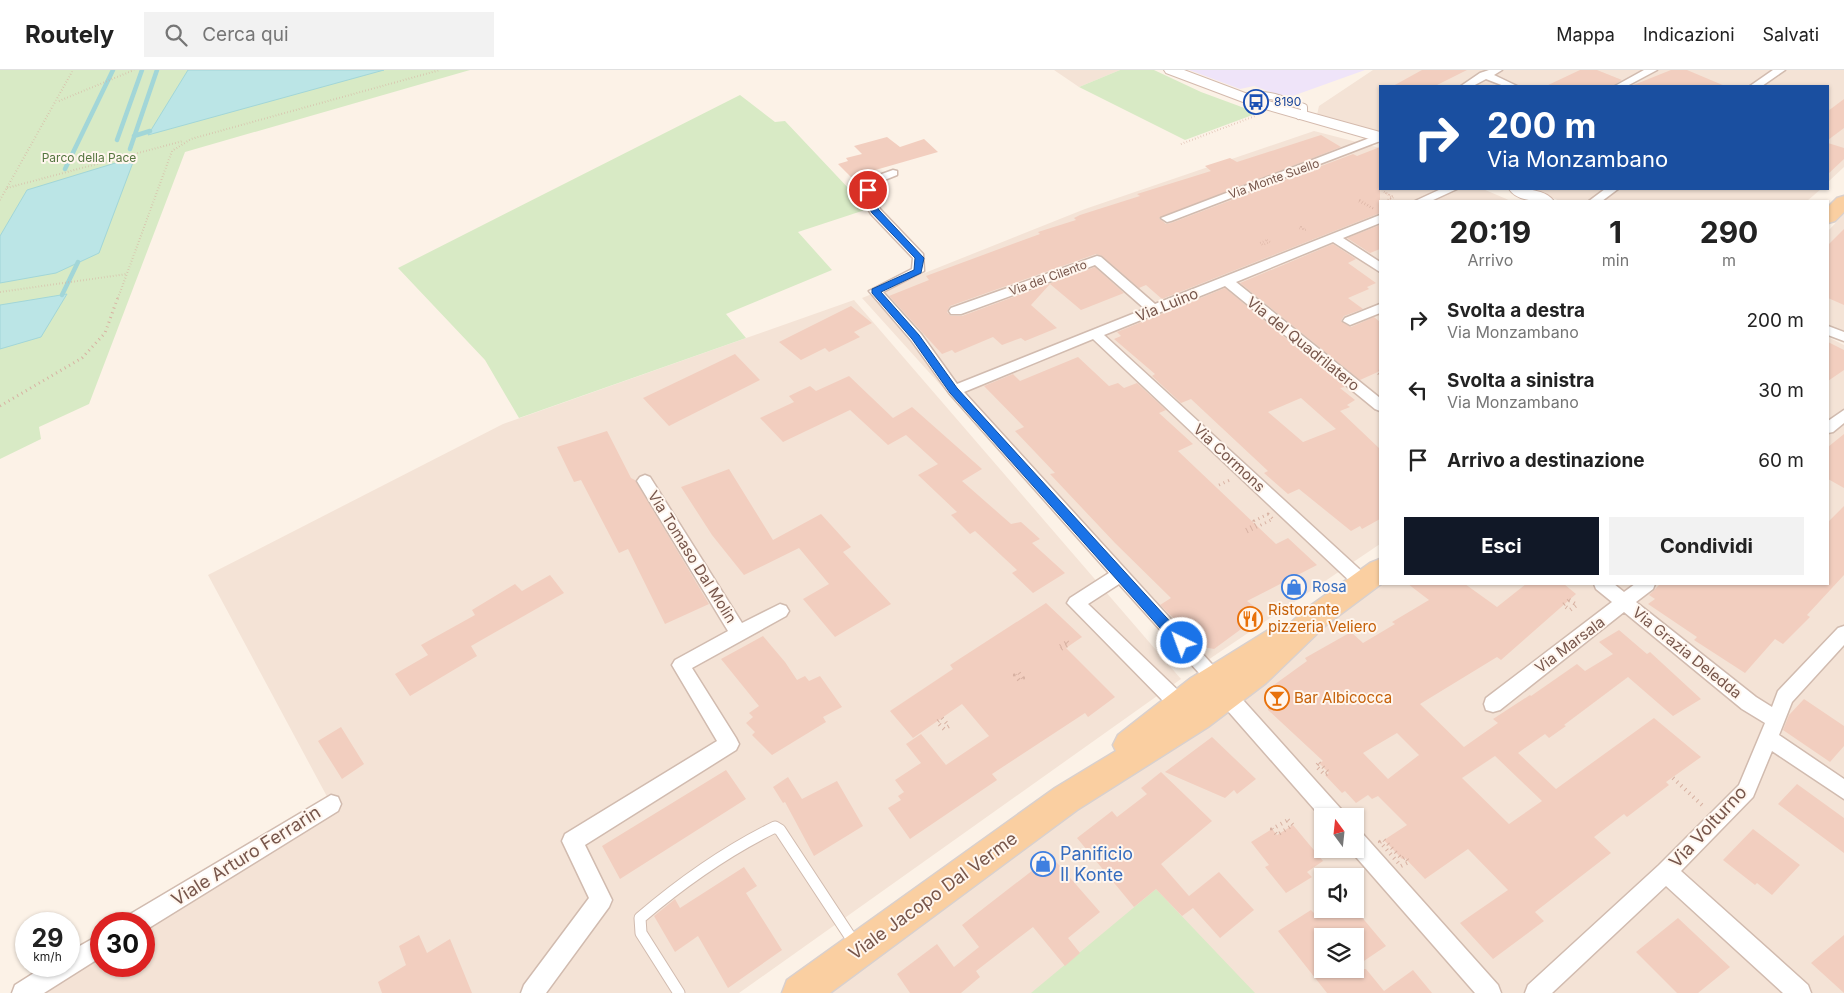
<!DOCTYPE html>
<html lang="it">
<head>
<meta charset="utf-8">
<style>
	body { margin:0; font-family:Inter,sans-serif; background:#f2f2f2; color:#222; height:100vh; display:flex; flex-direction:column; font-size:19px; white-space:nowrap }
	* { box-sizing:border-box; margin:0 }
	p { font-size:16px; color:#767676 }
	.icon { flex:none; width:28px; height:28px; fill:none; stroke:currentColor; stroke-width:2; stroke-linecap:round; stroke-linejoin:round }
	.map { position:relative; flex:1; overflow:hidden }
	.panel { position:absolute; left:1379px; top:130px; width:450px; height:385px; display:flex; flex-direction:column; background:#fff; border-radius:0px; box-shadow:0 1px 4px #0004 }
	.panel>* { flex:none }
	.guide { position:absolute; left:1379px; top:15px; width:450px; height:105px; border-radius:0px; box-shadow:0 1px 4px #0004; background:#1a4fa0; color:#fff; overflow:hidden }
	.needle { width:32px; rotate:345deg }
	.fabs { position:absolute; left:1314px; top:738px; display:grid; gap:10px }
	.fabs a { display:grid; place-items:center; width:50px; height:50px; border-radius:0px; background:#fff; box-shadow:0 1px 4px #0004; font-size:25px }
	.speed { position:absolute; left:15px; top:842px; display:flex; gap:10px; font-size:25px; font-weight:700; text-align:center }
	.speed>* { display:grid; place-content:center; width:65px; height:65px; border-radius:50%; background:#fff; box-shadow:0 1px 4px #0004; line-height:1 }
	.speed small { font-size:12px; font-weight:400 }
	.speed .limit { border:8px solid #d22; background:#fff; color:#111 }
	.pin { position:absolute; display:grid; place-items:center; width:42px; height:42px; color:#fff; margin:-21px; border:2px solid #fff; border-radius:50%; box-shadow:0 1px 5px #0007 }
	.me { position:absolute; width:55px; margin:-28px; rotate:318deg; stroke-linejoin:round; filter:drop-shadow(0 0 4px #0008) }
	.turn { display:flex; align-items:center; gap:18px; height:105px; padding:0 25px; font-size:22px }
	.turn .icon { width:65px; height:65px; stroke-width:2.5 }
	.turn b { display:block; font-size:35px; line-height:42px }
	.eta { display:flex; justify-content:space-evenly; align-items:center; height:85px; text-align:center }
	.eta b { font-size:30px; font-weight:700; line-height:35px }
	.cta { display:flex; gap:10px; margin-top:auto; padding:10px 25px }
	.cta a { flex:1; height:58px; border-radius:0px; background:#111827; color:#fff; font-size:20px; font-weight:700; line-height:58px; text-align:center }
	.cta a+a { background:#f2f2f2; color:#222 }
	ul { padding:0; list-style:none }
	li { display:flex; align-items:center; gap:15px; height:70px; padding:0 25px }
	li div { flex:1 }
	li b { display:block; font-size:19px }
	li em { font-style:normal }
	header { display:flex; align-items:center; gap:30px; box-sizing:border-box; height:70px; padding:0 25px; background:#fff; border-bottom:1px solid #e0e0e0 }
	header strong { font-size:24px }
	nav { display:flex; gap:28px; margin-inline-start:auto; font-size:18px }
	.search { width:350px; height:45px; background:#f2f2f2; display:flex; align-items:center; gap:12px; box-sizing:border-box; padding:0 18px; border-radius:0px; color:#767676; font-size:19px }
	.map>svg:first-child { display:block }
</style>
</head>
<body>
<header>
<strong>Routely</strong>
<div class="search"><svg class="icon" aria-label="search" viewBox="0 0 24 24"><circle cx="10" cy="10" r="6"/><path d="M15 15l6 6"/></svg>Cerca qui</div>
<nav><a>Mappa</a><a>Indicazioni</a><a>Salvati</a></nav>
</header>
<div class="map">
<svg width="1844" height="923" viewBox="0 0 1844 923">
	<rect width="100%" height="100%" fill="#fcf2e7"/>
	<!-- residential -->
	<path fill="#f4e3d6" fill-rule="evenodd" d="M1054 0H1120L1079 17Z
		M1373 0H1844V97L1828 112V16H1380V63L1317 45 1319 36Z
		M1314 61 1380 78V119H1483L1511 131H1380V474L1202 594 992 372 862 228 1085 139Z
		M1529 119H1821L1807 131H1560Z
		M1844 144V264L1828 256V161Z
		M854 230 1181 609 739 923H23L101 875V896H144V854L331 734 208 505 503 354Z
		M1828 267 1844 275V923H812L1380 514H1828ZM1322 746H1355V779H1322ZM1322 806H1355V839H1322ZM1322 866H1355V899H1322Z"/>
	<!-- education -->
	<path fill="#efe4f9" d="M1189 0H1365L1287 28 1254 16 1240 19Z"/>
	<!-- green -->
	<path fill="#d8eac5" d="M0 0H470L185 82 89 334 39 357 41 369 0 389Z
		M1120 0H1154L1201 22 1258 43 1185 70 1079 17Z
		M740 25 775 52 785 51 868 139 798 162 832 200 726 244 746 268 519 348 485 290 398 198Z
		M1156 819 1255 923H1031Z"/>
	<!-- water -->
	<path fill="#bbe5e6" stroke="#a2d6d8" d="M188 0H384L148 65Z
		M135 87 99 183 56 203 0 213V166L27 120Z
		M67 224 41 267 0 279V235Z"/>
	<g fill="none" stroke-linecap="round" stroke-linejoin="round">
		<!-- stream -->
		<path stroke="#a2d6d8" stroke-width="4.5" d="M134 66 150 61
			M117 70 142 0
			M130 79 157 0
			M65 99 113 0
			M62 225 78 192"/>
	</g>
	<!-- building -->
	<path fill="#f2cebf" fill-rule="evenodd" d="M1422 0H1467L1435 16H1393Z
		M1580 0H1597L1622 10 1613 16H1546Z
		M1671 0H1687L1725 16H1631Z
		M1844 29V58L1828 70V41Z
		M1321 65 1341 77 1159 148 1166 154 1171 153 1353 84 1357 86 1380 77V143L1162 229 1146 215 1139 218 1102 186 1096 184 950 236 947 242 951 246H962L1095 197 1124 223 1081 240 1050 214 1031 235 1057 258 1025 271 1021 268 1002 275 993 267 955 283 952 280 942 284 889 226 929 210 926 206 1040 164 1038 162 1076 150 1074 148 1080 145 1140 126 1137 124 1211 101 1205 96 1230 88 1237 92Z
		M887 67 900 77 924 69 938 82 851 107 838 94 848 91 846 88 862 84 854 76Z
		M1828 73 1844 78V89L1828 104Z
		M1380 155V179L1370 183 1347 168Z
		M1844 159V235L1828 228V175Z
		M1333 174 1356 189 1348 193 1376 213 1367 217 1369 219 1348 228 1363 239 1344 246 1341 251 1351 257 1374 247 1380 252V301L1360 310 1240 213Z
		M1225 218 1345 317 1340 318 1355 330 1347 335 1350 337 1340 341 1380 379V449L1362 459 1360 456 1351 461 1299 419 1288 424 1264 403 1268 401 1191 329 1181 333 1152 306 1155 304 1114 269 1121 266 1117 262ZM1301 328 1336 359 1303 372 1268 342Z
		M851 236 872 253 854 262 860 267 829 282 825 278 801 290 779 272Z
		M1828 272 1844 280V300L1828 311Z
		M735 284 760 310 669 356 643 328Z
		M1078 287 1109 316 1118 313 1124 318 1137 313 1166 340 1159 343 1193 374 1178 381 1276 474 1288 468 1317 495 1247 531 1263 543 1214 579 1198 576 1190 567 1192 566 1160 535 1171 528 1115 473 1050 404 1055 403 1015 361 1024 357 984 316 1013 304 1020 311Z
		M849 306 893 348 912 337 982 399 962 411 1011 454 1021 452 1040 469 1032 473 1065 503 1033 523 1012 503 1017 500 975 461 970 464 951 445 957 442 918 405 938 394 906 365 888 375 850 340 783 372 760 348 794 332 789 326 810 316 816 321Z
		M607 361 631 408 635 410 709 534 665 554 628 479 619 483 581 410 574 412 557 377Z
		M1844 364V418L1828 409V377Z
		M729 399 773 470 821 444 851 477 843 482 891 534 835 567 803 529 829 514 799 478 744 505 712 465 681 417Z
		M1844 436V505L1807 545 1810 547 1783 574 1775 569 1745 603 1694 570 1697 567 1648 534 1655 529 1649 525 1660 514H1828V452Z
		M550 505 564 523 471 576 477 586 410 626 395 604 428 585 421 575 475 545 472 540 515 514 522 521Z
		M1408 514H1465L1497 537 1526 514H1564L1576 524 1501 590 1497 587 1420 634 1464 677 1498 653 1493 649 1530 625 1531 626 1577 594 1585 601 1613 584 1599 572 1619 560 1647 584 1650 582 1701 629 1673 646 1628 607 1564 655 1566 656 1549 668 1545 664 1518 683 1556 719 1654 648 1701 687 1666 712 1669 715 1627 747 1624 744 1594 767 1611 783 1535 842 1544 851 1493 889 1460 853 1508 820 1468 779 1425 809 1405 788 1402 789 1384 770 1407 755 1378 726 1372 729 1368 725 1356 733 1345 721 1342 723 1325 705 1329 703 1319 693 1323 691 1268 640 1267 620 1307 591 1305 588 1351 562 1363 573 1395 554 1392 552 1429 530ZM1397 663 1419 685 1388 709 1363 683ZM1495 686 1542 731 1509 754 1462 708Z
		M1046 533 1082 567 1066 578 1115 627 1088 647 1085 643 992 704 997 710 910 769 888 738 901 730 898 726 904 722 895 710 921 693 906 674 921 664 946 695 989 666 962 634 913 668 890 641 953 599 950 595Z
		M763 566 785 592 797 610 805 606 809 611 820 606 842 637 823 647 826 652 772 685 752 665 755 662 746 653 753 647 749 643 759 636 721 589Z
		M1804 629 1844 656V676L1830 692 1783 660 1789 645Z
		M341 657 364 694 342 709 318 671Z
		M1212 667 1256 709 1237 724 1234 720 1225 728 1165 702Z
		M726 700 746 729 620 809 602 776Z
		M1161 702 1212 751 1161 794 1189 826 1219 802 1254 840 1220 868 1193 838 1182 846 1156 819 1134 837 1077 768 1112 741 1117 747 1147 724 1141 718Z
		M788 707 802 729 837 711 863 756 814 786 785 732 783 733 773 717Z
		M1797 714 1844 748V783L1778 734Z
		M1293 755 1323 791 1307 802 1312 807 1286 823 1265 797 1269 795 1251 772 1272 759 1277 765Z
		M1753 759 1800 795 1772 825 1757 813 1755 815 1723 790Z
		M1051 786 1100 842 1068 868 1080 883 1065 896 1033 857 976 901 980 907 961 923H910L897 904 937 874 954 897 979 877 962 855Z
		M744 797 757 816 746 823 782 880 728 918 698 866 675 882 654 846 675 829 680 838Z
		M1322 839H1355L1386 876 1355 897V866H1322V899H1366L1384 921 1413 900 1432 923H1327L1278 861 1311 840 1314 843Z
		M1678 848 1730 897 1698 923H1677L1636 882Z
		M419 865 427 883 450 869 472 923H382L378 912 406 895 399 876Z
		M1844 865V923L1811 893Z"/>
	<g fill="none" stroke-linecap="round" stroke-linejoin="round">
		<defs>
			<path id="lane-far1" d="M1244 28C1265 20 1284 30 1304 37V42L1299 46"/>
			<path id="lane" d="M679 923 641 863 640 848C681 813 726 781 775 757L780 760 855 874"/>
			<path id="street" d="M1489 0H1502L1494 5 1517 16H1504L1486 9 1473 16H1461L1480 3Z
				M1644 0H1657L1627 16H1615Z
				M1773 0H1785L1762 16H1750Z
				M1380 64V71L1171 151 1167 152 1161 148Z
				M893 100 897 101V105L877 113 872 125 880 139 923 184 924 201 883 222 921 264 957 314 1145 239 1095 195 961 244H951L949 241 951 238 1097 186 1101 187 1155 234 1380 145V153L1343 168 1380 192V202L1333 172 1236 212 1380 328V341L1375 339 1225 216 1104 265 1368 507 1370 512 1368 517 1362 519 1356 517 1093 269 964 322 1220 603 1223 608 1220 613 1214 616 1208 613 1119 514 1088 534 1185 627 1187 633 1185 639 1178 641 1171 639 1067 533 1070 528 1109 503 949 323 911 270 869 221 912 199 913 188 871 144 860 125 868 109Z
				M1441 119H1457L1431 131H1415Z
				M1605 119H1618L1602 131H1589Z
				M1380 234V243L1350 255 1343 251 1345 248Z
				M1828 256 1844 262V271L1828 265Z
				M1844 340V353L1833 362 1828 363V351Z
				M645 405 650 407 742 553 780 534 786 536 789 541 786 546 692 598 736 668 739 674 736 680 585 775 612 830 609 837 546 923H521L524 915 589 828 562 771 565 764 717 671 672 595 675 590 728 561 637 411 640 407Z
				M1594 514H1614L1624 522 1635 514H1655L1653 519 1636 532 1756 627 1772 637 1778 621 1838 558 1844 556V575L1792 632 1779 665 1844 709V729L1772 681 1753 727 1681 801 1808 915 1811 923H1783L1666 816 1552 923H1525L1528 915 1659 795 1739 715 1765 653 1742 639 1624 542 1500 640 1493 642 1486 640 1484 634 1486 628 1612 532 1596 519Z
				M1227 618 1234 620 1341 739 1344 746 1322 748 1220 632 1218 626 1220 620Z
				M331 725 338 727 341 734 338 741 144 861V854H124L127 846Z
				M1355 760 1362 763 1498 915 1501 923H1475L1349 779H1355Z
				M101 864V887L44 923H12L15 915 45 896H69V882Z"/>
			<path id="secondary" d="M1164 0H1184L1261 29 1380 62V72L1251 35 1166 3Z
				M1509 119C1523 119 1544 118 1554 131 1540 132 1517 132 1509 119Z"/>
			<path id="primary" d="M1844 126V142L1835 151 1828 153V137L1837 128Z
				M1380 489 1381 514 1326 555 1266 613 1208 657 1077 740 830 923H782L787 910 1055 718 1116 681 1113 675 1118 665 1191 608 1270 559 1280 555 1286 557 1306 539 1370 493Z"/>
		</defs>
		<!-- lane-far1 casing -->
		<use href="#lane-far1" stroke="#d1bbaf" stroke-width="8"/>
		<!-- lane casing -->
		<use href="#lane" stroke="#d1bbaf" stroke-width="13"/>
		<!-- street casing -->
		<use href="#street" stroke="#d1bbaf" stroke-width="3"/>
		<!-- secondary casing -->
		<use href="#secondary" stroke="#d4baad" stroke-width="2"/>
		<!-- primary casing -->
		<use href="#primary" stroke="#d9d0cd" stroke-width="3"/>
		<!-- path-far2 -->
		<path stroke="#d7b1a2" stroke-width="2" stroke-dasharray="0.5 2.5" stroke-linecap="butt" d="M59 31 134 0
			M1181 74 1255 46
			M7 118 183 71
			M1384 122 1394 127 1388 130 1392 127Z
			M0 130 73 0
			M1360 130 1374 139 1358 131Z
			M1301 157 1306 160 1299 158Z
			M1267 170 1270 172 1263 175 1260 173Z
			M0 222 127 204
			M118 228 172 81 191 69 440 0"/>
		<!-- path-far1 -->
		<path stroke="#d7b1a2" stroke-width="3" stroke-dasharray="1 4" stroke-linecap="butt" d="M1380 301 1377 302 1380 305
			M0 336 82 288 105 263 118 227
			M1219 415 1230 410
			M1268 444 1273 449 1247 462 1245 460 1256 454 1254 451Z"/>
		<!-- path -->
		<path stroke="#d7b1a2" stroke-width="4" stroke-dasharray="1 4.5" stroke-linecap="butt" d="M1569 530 1577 535 1570 540 1563 535Z
			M1067 572 1069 574 1061 579 1059 577Z
			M1019 603 1023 608 1019 610 1015 605Z
			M942 648 949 656 944 659 937 652Z
			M1319 693 1329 703 1325 705 1316 696Z
			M1673 708 1703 736
			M1288 750 1293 755 1277 765 1272 759Z
			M1384 770 1402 789 1405 787 1409 792 1401 796 1380 772Z"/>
		<!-- lane-far1 -->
		<use href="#lane-far1" stroke="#fff" stroke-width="6"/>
		<!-- lane -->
		<use href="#lane" stroke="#fff" stroke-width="11"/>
		<!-- street -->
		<use href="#street" fill="#fff" fill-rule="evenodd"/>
		<!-- secondary -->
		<use href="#secondary" fill="#fff" fill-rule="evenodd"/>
		<!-- primary -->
		<use href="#primary" fill="#facfa1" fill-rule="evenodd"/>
	</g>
	<!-- route -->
	<path fill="#1a73e8" stroke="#114b97" d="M865 118H871L870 126 879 140 924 188 921 203 881 222 919 265 957 318 1186 569 1188 573 1186 577H1177L950 323 912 269 872 223V219L914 200 915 188 872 143 862 126Z"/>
	<!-- icons -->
	<defs>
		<symbol id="bus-ring" viewBox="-11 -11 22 22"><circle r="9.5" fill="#fff6ee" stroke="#1a4fb4" stroke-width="1.5"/><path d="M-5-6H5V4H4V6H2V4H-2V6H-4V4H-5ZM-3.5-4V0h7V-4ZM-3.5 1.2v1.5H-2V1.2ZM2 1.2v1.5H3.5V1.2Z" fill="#1a4fb4"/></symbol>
		<symbol id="shop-ring" viewBox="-11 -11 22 22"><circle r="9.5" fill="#fff6ee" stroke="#3f7fe0" stroke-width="1.5"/><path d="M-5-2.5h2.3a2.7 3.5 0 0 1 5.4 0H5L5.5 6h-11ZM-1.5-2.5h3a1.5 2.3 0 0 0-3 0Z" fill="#3f7fe0"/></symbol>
		<symbol id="restaurant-ring" viewBox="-11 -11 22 22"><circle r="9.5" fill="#fff6ee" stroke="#e8710a" stroke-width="1.5"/><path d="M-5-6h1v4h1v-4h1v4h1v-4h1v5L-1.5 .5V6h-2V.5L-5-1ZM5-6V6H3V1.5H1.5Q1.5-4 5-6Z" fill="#e8710a"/></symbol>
		<symbol id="bar-ring" viewBox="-11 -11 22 22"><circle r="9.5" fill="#fff6ee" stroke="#e8710a" stroke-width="1.5"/><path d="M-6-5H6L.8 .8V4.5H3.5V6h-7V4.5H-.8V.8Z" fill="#e8710a"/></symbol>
	</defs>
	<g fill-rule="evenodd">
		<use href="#bus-ring" x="1242" y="18" width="28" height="28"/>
		<use href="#shop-ring" x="1280" y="503" width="28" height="28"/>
		<use href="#restaurant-ring" x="1236" y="535" width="28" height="28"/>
		<use href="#bar-ring" x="1263" y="614" width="28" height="28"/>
		<use href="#shop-ring" x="1029" y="780" width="28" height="28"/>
	</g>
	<g text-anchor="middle" stroke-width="4" stroke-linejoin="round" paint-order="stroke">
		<!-- far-transit labels -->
		<g font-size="12" fill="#164399" stroke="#fff6ee" text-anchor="start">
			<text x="1274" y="36">8190</text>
		</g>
		<!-- far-park labels -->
		<g font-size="12" fill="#567641" stroke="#fff6ee">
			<text x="89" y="92">Parco della Pace</text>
		</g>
		<!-- far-street labels -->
		<g font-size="12" fill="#77564b" stroke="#fff6ee">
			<text transform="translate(1274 109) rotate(-20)" y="4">Via Monte Suello</text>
			<text transform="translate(1048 208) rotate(-20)" y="4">Via del Cilento</text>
		</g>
		<!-- street labels -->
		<g font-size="15" fill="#77564b" stroke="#fff6ee">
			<text transform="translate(1167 235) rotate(-22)" y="5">Via Luino</text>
			<text transform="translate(1303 274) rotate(39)" y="5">Via del Quadrilatero</text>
			<text transform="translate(1229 388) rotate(43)" y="5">Via Cormons</text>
			<text transform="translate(692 487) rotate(58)" y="5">Via Tomaso Dal Molin</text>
			<text transform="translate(1570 575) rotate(-37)" y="5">Via Marsala</text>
			<text transform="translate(1687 583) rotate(39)" y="5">Via Grazia Deledda</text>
		</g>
		<!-- shop labels -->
		<g font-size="15" fill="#366cbe" stroke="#fff6ee" text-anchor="start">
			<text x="1312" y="522">Rosa</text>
		</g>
		<!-- food labels -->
		<g font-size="15" fill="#c56008" stroke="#fff6ee" text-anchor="start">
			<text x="1268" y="545">Ristorante<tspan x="1268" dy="17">pizzeria Veliero</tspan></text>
			<text x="1294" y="633">Bar Albicocca</text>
		</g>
		<!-- near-street labels -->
		<g font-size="18" fill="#77564b" stroke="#fff6ee">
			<text transform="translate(1708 757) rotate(-47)" y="6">Via Volturno</text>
			<text transform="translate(246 786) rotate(-32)" y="6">Viale Arturo Ferrarin</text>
			<text transform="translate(933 826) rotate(-36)" y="6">Viale Jacopo Dal Verme</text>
		</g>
		<!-- near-shop labels -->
		<g font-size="18" fill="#366cbe" stroke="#fff6ee" text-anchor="start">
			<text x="1060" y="790">Panificio<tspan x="1060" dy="21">Il Konte</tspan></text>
		</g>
	</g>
</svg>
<div class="fabs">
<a><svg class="needle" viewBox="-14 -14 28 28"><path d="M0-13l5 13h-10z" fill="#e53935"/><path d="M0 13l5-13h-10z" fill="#767676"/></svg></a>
<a><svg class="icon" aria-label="sound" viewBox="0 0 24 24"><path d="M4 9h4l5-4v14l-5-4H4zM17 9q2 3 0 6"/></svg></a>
<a><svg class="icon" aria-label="layers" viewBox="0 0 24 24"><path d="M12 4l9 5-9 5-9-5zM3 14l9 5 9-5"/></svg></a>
</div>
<div class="speed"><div>29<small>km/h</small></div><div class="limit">30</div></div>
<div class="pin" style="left:868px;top:120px;background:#d93025"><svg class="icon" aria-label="arrive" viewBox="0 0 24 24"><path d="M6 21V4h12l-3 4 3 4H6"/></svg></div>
<svg class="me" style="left:1182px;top:573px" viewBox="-20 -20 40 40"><circle r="17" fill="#1a73e8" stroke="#fff" stroke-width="3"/><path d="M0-11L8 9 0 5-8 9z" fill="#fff"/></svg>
<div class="guide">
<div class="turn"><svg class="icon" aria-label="right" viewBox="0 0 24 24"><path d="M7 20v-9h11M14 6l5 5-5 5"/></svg><div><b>200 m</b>Via Monzambano</div></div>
</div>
<section class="panel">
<div class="eta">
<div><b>20:19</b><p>Arrivo</p></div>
<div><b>1</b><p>min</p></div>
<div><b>290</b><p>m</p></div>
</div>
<ul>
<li><svg class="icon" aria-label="right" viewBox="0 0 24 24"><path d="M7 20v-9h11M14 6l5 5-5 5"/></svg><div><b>Svolta a destra</b><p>Via Monzambano</p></div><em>200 m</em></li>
<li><svg class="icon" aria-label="left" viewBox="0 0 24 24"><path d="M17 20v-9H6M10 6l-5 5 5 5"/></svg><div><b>Svolta a sinistra</b><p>Via Monzambano</p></div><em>30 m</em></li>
<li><svg class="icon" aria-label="arrive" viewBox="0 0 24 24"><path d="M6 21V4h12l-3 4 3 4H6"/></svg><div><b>Arrivo a destinazione</b></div><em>60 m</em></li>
</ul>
<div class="cta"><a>Esci</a><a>Condividi</a></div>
</section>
</div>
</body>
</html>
